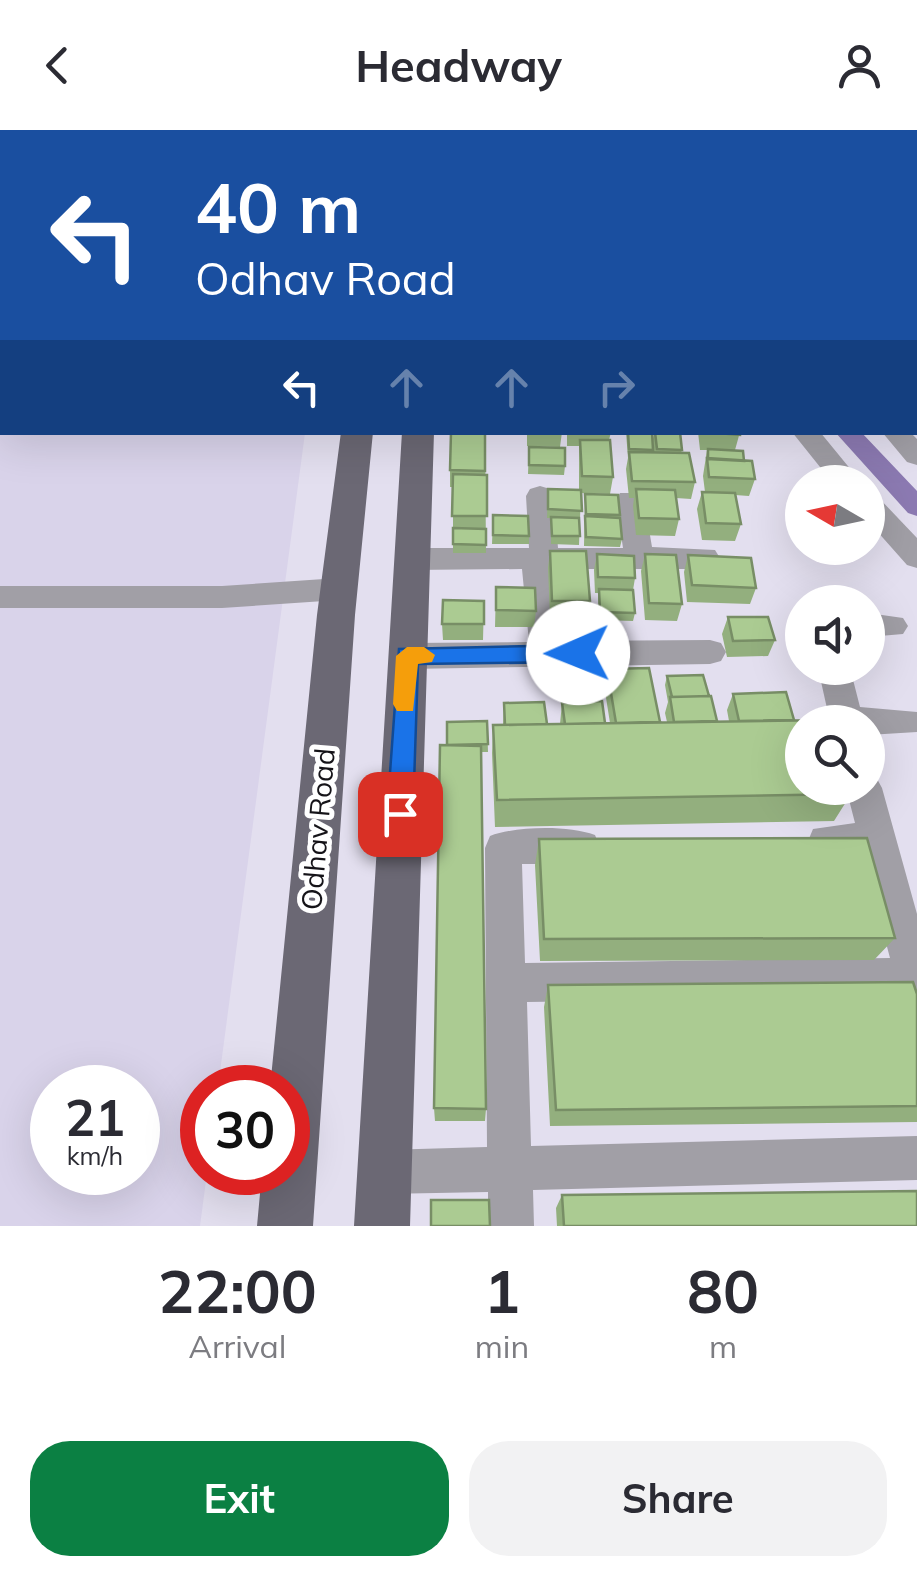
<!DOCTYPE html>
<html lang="en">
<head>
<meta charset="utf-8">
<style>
	body { margin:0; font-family:Mulish,sans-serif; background:#f2f2f3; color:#2b2b33; height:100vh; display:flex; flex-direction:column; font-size:38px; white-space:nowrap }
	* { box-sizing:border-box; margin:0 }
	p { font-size:32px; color:#7c7c81 }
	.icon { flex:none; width:55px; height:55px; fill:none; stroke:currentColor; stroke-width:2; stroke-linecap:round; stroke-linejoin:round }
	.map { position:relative; height:1096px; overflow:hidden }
	.drawer { display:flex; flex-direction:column; background:#fff; flex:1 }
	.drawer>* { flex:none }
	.banner { position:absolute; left:0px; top:0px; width:918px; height:305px; box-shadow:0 10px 40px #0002; background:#1a4fa0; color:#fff; overflow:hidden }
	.needle { width:65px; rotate:279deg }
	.controls { position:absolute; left:785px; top:335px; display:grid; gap:20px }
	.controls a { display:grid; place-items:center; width:100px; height:100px; border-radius:50%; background:#fff; box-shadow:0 10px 40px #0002; font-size:50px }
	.speed { position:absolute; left:30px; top:935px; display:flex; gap:20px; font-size:50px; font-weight:700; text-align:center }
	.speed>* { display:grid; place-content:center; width:130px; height:130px; border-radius:50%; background:#fff; box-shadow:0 10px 40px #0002; line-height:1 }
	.speed small { font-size:25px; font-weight:400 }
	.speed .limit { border:15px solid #d22; background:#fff; color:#111 }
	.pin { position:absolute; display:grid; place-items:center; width:85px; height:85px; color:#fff; margin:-42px; border-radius:20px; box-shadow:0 5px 15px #0006 }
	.me { position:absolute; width:110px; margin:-55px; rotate:269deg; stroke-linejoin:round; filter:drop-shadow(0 0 8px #0008) }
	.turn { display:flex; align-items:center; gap:35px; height:210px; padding:0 30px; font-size:45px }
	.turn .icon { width:130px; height:130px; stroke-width:2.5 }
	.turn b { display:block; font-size:70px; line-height:85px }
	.lanes { display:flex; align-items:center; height:95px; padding:0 30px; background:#0003; justify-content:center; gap:50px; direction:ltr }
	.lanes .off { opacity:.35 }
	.eta { display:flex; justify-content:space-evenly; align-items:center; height:170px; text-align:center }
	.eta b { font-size:60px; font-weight:700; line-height:70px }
	.primary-button { display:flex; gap:20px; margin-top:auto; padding:20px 30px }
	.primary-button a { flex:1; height:115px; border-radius:40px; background:#0b8043; color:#fff; font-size:40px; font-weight:700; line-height:115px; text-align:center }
	.primary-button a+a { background:#f2f2f3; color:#2b2b33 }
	header { display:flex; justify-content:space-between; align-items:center; height:130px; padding:0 30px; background:#fff; font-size:45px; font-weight:700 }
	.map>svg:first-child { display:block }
</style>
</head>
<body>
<header><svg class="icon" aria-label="back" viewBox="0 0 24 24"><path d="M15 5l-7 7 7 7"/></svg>Headway<svg class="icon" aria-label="person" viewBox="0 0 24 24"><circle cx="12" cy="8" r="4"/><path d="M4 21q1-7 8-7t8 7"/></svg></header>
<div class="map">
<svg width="917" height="1096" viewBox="0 0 917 1096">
	<rect width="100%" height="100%" fill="#e3dfef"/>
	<!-- built -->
	<path fill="#d9d3ea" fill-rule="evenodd" d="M0 0H345L2 2V302L305 303 218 957 202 958V1042L207 1043 200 1096H0ZM52 958H138V1042H52Z"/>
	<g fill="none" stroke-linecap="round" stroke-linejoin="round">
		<!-- canal -->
		<path fill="#8c7ab2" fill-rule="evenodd" d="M605 0H623L625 2H607Z
			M835 302H861L917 361V386L908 383Z"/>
		<!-- minor -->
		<path fill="#a19fa6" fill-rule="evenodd" d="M575 0H594L595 2H576Z
			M639 0H658L659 2H640Z
			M842 0H861L862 2H843Z
			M0 17H2V29H0Z
			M915 120 917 121V138L915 137Z
			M915 169H917V183H915Z
			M792 302H820L861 352H832Z
			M882 302H910L917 309V335L907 332Z
			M540 356 550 359 554 366 558 418H623L616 370 620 363H640L644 370 652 417 715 420 720 428 715 436 705 439H552L560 511 710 510 721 513 726 522 721 531 710 534 407 539 396 535 391 526 396 517 407 513 529 512 522 439 411 440 401 437 396 429 401 421 411 418H529L526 366 530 359Z
			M868 364 878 367 917 408V438L907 435 868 391Z
			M339 448 350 451 354 459 350 467 339 470 222 478H0V456H222Z
			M868 483 903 488 908 496 903 504 868 507Z
			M818 538H850L860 577 917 582V602L868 605V592H830Z
			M868 644 876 647 882 658 917 784V873L903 867 527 872 531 1016 917 1006V1050L533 1060 534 1096H488V1062L384 1064 368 1058 362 1042 368 1026 384 1020 487 1017 485 718 490 706C517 696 568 695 595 705L600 717 595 729 582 734H522L525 833 890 828 863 726 826 727 813 723 808 711 813 699 855 693 846 658H868Z"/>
		<!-- major -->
		<path fill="#6b6874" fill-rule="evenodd" d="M417 0H441V2H418Z
			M341 302H373L355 485 313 1096H257L262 1042H288V958H270L317 485Z
			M402 302H434L410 1096H354Z"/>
	</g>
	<!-- wall -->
	<path fill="#93af7e" d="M485 302 486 423H453V357H450V340Z
		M527 302H562L560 317 527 316Z
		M567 302H611L609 310 613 347 610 364 581 363 579 415 551 414V388H547L548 359 579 360V316H567Z
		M626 302H652L653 323H654L653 309 654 302 682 320 681 323 695 352 691 369 676 368 679 389 675 406 636 405 633 376 634 368H629L626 339 628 328Z
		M698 302H740L735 320 755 349 749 366 735 365 741 394 735 411 702 410 697 379 702 362H705L703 346 707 320H700Z
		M529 317 565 336 564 345 528 344Z
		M585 364 618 365 622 409 620 417 584 416Z
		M493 385 529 406V414H492Z
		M550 421 590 471 587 488 550 487 548 438Z
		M597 424 635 448 633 460 635 483 633 491 599 490 598 463H595L594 440Z
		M645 424 682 474 677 491 645 490 641 441Z
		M688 425 756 458 750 474 687 472 684 442Z
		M496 457 536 481 534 497H495Z
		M484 471 483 510H443L442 494Z
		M728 487 775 510 768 526 727 527 722 504Z
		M607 539 660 592H667L665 583 668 572 665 555 667 546 717 591H729L727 580 733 564 794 590 851 664 834 691 495 697 492 623 493 595H503L504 573 547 594H560L562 573H563V557L598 571 605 593H610L604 555Z
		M487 591 488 622H481L486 979 485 991H435L434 978 447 615Z
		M539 709 895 808 874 830 540 831 535 735Z
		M548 855 917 864V992L550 996 544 877Z
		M562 1065 917 1096H557L556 1078Z"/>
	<!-- building -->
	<path fill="#abcb92" stroke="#788e66" stroke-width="2.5" d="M459 0H476V2H459Z
		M496 0H538V2H496Z
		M451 302H485V341L450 340Z
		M628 302H652L653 320 629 319Z
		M655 302H680L682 320 657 319Z
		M740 302V305L704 302Z
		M580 310H610L613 347 582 346Z
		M529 317 565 318V336L529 335Z
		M708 319 743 321 744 331 708 329Z
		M629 322 689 323 695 352 632 351Z
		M707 328 752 331 755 349 709 347Z
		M453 344 487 345V386H452Z
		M548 359 581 360 582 381 548 379Z
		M636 359 675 360 679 389 639 388Z
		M702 362 735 363 741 394 706 393Z
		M585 364 618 365 620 385 586 384Z
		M493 385 528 386 529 406 493 405Z
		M585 386 620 388 622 409 586 407Z
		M551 387 579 388 580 406H552Z
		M453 398 486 399V415L453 414Z
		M550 421H586L590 471H552Z
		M597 424 634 426 635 448 598 447Z
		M645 424 676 425 682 474 649 473Z
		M688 425 751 428 756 458 692 455Z
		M496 457 535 458 536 481 496 480Z
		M599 459 633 460 635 483 600 482Z
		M443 470 484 471V494H442Z
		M728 487H768L775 510 733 511Z
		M649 538 660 592 616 593 607 539Z
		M703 545 709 566 672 567 667 546Z
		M596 556 598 571 565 573 563 557Z
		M786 562 794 590 739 591 733 564Z
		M711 566 717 591 674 592 670 567Z
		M602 571 605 593 565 594 562 573Z
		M544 572 547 594 505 595 504 573Z
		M830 590V592H802V658H849L851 664 497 670 493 595Z
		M487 591 488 614 447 615V592Z
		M440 615 481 616 486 979 434 978Z
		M867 708 895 808 544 809 539 709Z
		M913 852 917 864V976L556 980 548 855Z
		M917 1061V1096H564L562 1065Z
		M431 1070H489L490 1096H431Z"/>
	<!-- route -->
	<path fill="#1a73e8" stroke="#114b97" stroke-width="2.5" d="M578 515 590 523 578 532 418 534 413 684 409 692 400 696 391 692 387 684 399 519Z"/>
	<!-- slow -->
	<path fill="#f59e0b" d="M407 517H424L435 525 432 532 418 534 413 581H397L393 574 396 526Z"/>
	<g text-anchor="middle" stroke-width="10" stroke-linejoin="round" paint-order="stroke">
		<!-- street labels -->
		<g font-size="28" fill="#151318" stroke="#fff">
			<text transform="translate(318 699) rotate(-85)" y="10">Odhav Road</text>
		</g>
	</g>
</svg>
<div class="controls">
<a><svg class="needle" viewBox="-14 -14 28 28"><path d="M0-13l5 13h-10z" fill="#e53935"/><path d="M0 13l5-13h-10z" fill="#7c7c81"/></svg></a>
<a><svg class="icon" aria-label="sound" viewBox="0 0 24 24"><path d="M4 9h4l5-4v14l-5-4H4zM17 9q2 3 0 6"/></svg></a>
<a><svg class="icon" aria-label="search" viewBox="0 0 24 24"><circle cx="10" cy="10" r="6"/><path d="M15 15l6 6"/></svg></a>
</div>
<div class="speed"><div>21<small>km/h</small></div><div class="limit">30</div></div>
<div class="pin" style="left:400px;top:684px;background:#d93025"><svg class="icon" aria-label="arrive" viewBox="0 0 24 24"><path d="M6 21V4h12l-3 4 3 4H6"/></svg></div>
<svg class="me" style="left:578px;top:523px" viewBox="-20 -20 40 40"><circle r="19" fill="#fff"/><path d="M0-13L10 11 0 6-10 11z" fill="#1a73e8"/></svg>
<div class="banner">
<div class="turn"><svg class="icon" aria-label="left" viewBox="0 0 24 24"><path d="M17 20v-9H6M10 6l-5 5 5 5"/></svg><div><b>40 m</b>Odhav Road</div></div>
<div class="lanes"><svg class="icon" aria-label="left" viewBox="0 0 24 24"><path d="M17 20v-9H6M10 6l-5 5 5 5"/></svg><svg class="icon off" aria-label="ahead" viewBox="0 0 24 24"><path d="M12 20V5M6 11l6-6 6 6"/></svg><svg class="icon off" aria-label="ahead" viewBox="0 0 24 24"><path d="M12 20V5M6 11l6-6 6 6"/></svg><svg class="icon off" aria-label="right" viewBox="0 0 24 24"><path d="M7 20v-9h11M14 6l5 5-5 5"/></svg></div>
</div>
</div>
<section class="drawer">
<div class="eta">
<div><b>22:00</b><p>Arrival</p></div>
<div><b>1</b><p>min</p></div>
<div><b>80</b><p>m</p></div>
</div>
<div class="primary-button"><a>Exit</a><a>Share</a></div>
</section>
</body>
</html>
